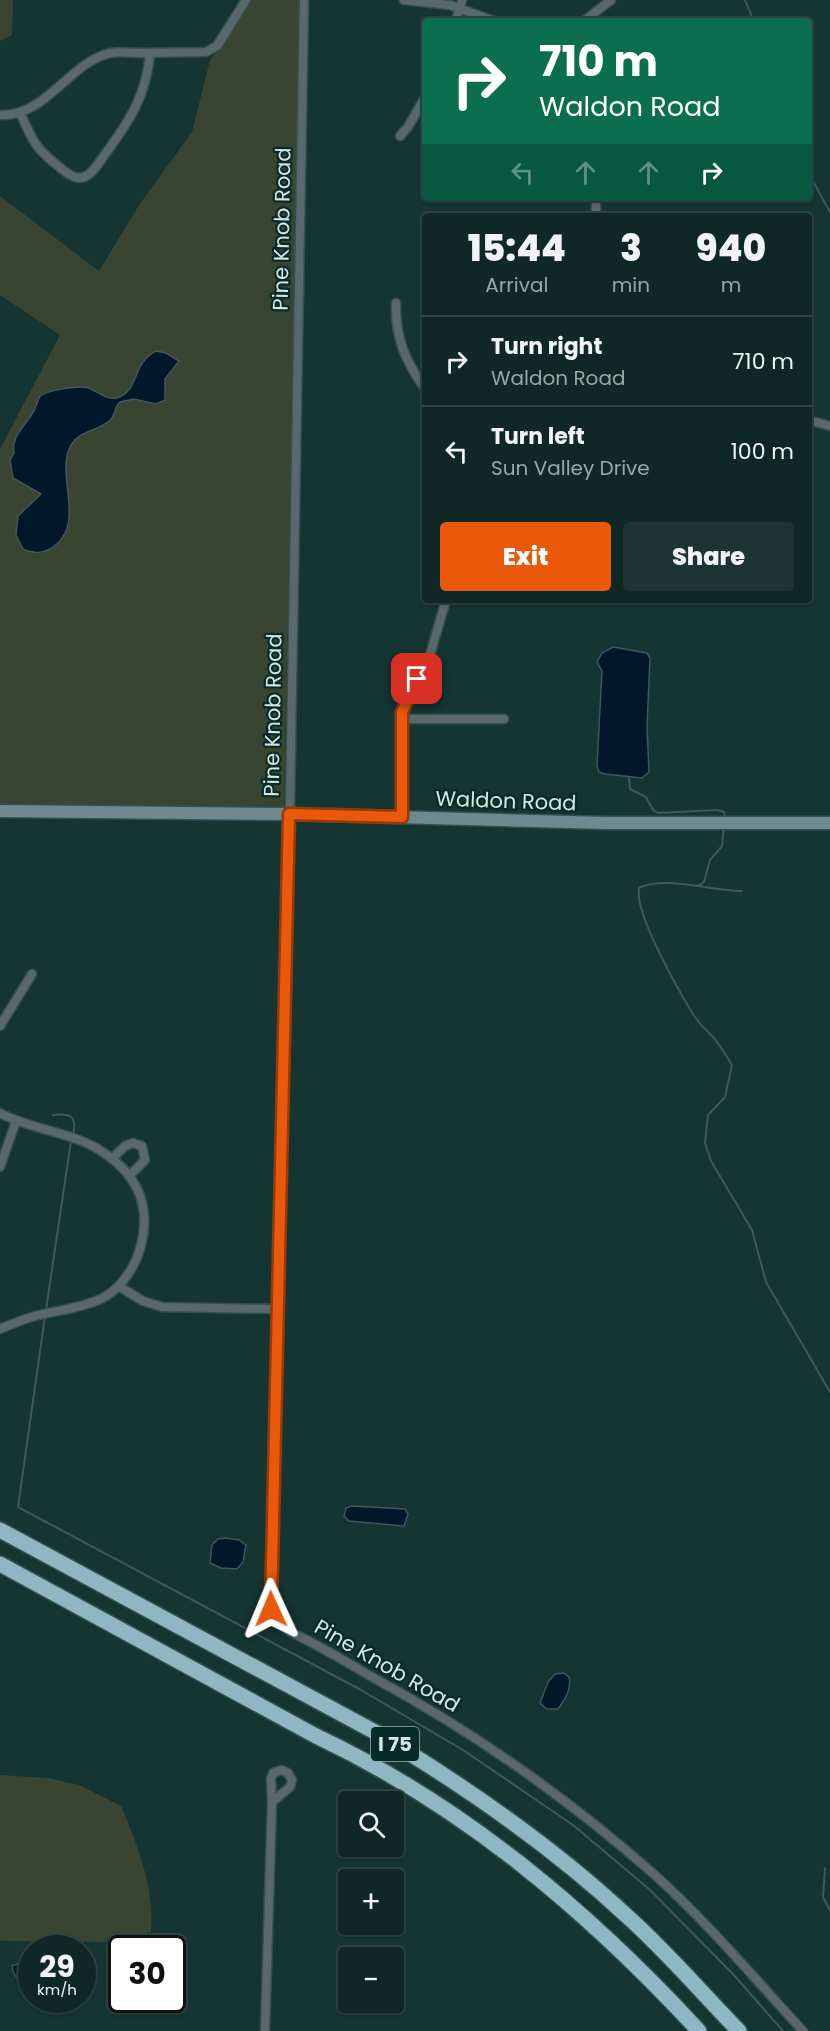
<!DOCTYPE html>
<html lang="en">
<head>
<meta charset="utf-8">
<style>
	body { margin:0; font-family:Poppins,sans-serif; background:#1d3432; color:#f1f3f6; height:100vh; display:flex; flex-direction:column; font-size:22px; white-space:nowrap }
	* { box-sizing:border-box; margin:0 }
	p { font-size:20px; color:#9ba6a7 }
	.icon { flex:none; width:33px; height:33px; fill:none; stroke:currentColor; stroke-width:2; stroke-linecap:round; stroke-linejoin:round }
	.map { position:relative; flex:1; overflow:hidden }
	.panel { position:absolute; left:422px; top:213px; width:390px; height:390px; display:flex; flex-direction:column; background:#0f2826; border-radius:6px; box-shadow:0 2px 4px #0004,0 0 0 2px #2f4443 }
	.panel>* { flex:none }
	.top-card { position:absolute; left:422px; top:18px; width:390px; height:183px; border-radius:6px; box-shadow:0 2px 4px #0004,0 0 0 2px #2f4443; background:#0b6e4f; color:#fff; overflow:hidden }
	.controls { position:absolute; left:338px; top:1791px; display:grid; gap:12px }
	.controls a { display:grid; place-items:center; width:66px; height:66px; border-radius:6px; background:#0f2826; box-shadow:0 2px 4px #0004,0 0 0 2px #2f4443; font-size:30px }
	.speed { position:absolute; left:18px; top:1935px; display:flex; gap:12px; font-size:30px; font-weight:700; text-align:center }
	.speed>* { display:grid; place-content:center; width:78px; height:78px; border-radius:50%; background:#0f2826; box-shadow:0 2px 4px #0004,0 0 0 2px #2f4443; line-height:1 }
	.speed small { font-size:15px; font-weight:400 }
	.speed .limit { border:3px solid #111; border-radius:9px; background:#fff; color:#111 }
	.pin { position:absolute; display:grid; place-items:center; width:51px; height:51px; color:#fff; margin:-26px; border-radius:12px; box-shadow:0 3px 9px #0006 }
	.me { position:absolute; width:66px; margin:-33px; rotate:359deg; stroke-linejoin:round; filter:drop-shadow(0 0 4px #0008) }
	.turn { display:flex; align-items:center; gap:21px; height:126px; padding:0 18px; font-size:27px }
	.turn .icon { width:78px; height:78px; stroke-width:2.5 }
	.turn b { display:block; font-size:42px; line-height:51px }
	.lanes { display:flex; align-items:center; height:57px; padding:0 18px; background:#0003; justify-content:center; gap:30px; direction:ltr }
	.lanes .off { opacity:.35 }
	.eta { display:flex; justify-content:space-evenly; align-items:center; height:102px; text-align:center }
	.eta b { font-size:36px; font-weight:800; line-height:42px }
	.cta { display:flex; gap:12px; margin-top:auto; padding:12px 18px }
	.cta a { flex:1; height:69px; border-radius:6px; background:#ea580c; color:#fff; font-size:24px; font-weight:800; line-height:69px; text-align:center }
	.cta a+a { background:#1d3432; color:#f1f3f6 }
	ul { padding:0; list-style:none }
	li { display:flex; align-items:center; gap:18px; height:90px; padding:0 18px; border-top:2px solid #2f4443 }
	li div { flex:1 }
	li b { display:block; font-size:22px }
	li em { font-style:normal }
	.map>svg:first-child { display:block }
</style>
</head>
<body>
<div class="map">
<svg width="830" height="2031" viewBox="0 0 830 2031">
	<rect width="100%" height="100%" fill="#143532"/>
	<!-- green -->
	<path fill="#394531" d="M0 0H13L12 35 0 41Z
		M248 0H300L284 807 0 806V449L60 335 0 295V196L99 271 139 205 192 132 210 60 236 26Z
		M0 1775 48 1778 79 1785 121 1806C139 1849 157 1893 150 1940L131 1942 0 1941Z"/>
	<!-- water -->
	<path fill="#001829" stroke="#405661" stroke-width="1.5" d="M156 351 166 353 179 361 165 379V400L156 404 134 399 120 402C114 407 116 416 109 421 96 432 80 430 71 445 54 476 89 526 50 549 41 554 33 553 23 549L16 535 18 516 41 494 13 478 10 460 14 453C11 437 24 427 32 414 36 408 37 402 40 396 48 390 80 385 89 388 98 392 109 402 120 397 138 389 134 361 156 351Z
		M613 647 647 653 650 658 647 726 649 772 642 778 605 774 599 772 597 766 602 671 597 662 602 653Z
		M352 1506 405 1509 408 1514 404 1526 349 1521 344 1516 346 1508Z
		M225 1538 239 1540 246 1545 243 1562 237 1569 221 1568 210 1563 212 1545 218 1539Z
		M564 1673 569 1677C572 1689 565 1699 558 1709H547L540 1703 548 1682 555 1674Z
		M28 1960H31L30 1982C19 1980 13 1978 12 1966Z"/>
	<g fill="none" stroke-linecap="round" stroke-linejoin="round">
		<!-- stream -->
		<path stroke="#405661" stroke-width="2" d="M745 0 751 14V21
			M808 163 812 164 810 176 830 212
			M629 778 630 789 646 797 653 810 658 813 717 810 724 812 725 818
			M698 886 704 882 710 860 722 846 724 826
			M742 891C712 891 664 875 639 888 634 913 679 991 693 1014 699 1025 710 1032 717 1042 723 1049 727 1058 732 1065L725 1097 708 1115 705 1143 711 1161 752 1230 766 1282 830 1392
			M53 1115C72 1113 77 1117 73 1136
			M46 1310 71 1141
			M45 1316 18 1507 361 1690 463 1750 573 1825 649 1889 733 1974 783 2031
			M825 1868 823 1897 830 1911"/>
		<defs>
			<path id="street" d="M304 0 286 1033 278 1276 271 1609 274 1617 290 1632C319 1645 346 1662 374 1678 475 1733 569 1799 656 1876 708 1923 755 1979 803 2031
				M404 0 450 5 494 21
				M456 21 462 0
				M584 21 611 0
				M20 112C33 143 36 149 63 170 69 174 76 180 84 177 93 174 100 161 106 153 130 120 146 96 150 54
				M0 115C42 117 66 70 101 56 117 49 135 54 151 53 170 52 188 52 206 52L217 46 246 0
				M400 136 408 127 424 99
				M596 198V216
				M396 303C395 336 405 361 424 387
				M808 420 830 426
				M402 719H504
				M402 817V712L430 655 446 600
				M0 1026 32 974
				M0 1113C30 1129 72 1133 98 1149 111 1157 124 1167 132 1180 158 1217 140 1279 101 1299 81 1308 60 1310 39 1315 26 1318 12 1324 0 1329
				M112 1159 125 1146 133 1143 142 1146 145 1160 129 1176
				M0 1167 16 1121
				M120 1287 143 1301 162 1307 277 1309
				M265 2031 272 1802 271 1779 273 1773 281 1770 288 1773 292 1780 290 1787 272 1802"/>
			<path id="secondary" d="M0 811 289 814 605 823H830"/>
			<path id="highway" d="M0 1530 375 1732C465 1786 551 1845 628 1917 667 1952 702 1993 739 2031
				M0 1564 316 1736C464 1806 588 1911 699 2031"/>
		</defs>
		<!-- street casing -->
		<use href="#street" stroke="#33514f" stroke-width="11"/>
		<!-- secondary casing -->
		<use href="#secondary" stroke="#33514f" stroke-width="15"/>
		<!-- highway casing -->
		<use href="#highway" stroke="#33514f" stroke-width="18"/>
		<!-- street -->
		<use href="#street" stroke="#58686d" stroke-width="8"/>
		<!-- secondary -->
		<use href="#secondary" stroke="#6e898f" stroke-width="12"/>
		<!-- highway -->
		<use href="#highway" stroke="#8eb7c1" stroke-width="15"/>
	</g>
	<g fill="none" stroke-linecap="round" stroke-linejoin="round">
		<defs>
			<path id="route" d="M271 1609 289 814 402 817V712L417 679"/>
		</defs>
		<!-- route casing -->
		<use href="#route" stroke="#983908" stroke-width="15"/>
		<!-- route -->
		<use href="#route" stroke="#ea580c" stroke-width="10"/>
	</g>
	<g text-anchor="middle" stroke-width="4.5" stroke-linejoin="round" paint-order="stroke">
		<!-- shield labels -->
		<rect fill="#082b28" stroke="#98afac" stroke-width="1.5" x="371" y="1727" width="48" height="34" rx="4.5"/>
		<g font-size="20" font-weight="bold" fill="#d5e7e5">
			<text x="395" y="1751">I 75</text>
		</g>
		<!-- street labels -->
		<g font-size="21" fill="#d5e7e5" stroke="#082b28">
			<text transform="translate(282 229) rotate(-89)" y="7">Pine Knob Road</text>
			<text transform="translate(273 715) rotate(-89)" y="7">Pine Knob Road</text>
			<text transform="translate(506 801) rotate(2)" y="7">Waldon Road</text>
			<text transform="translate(387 1666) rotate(30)" y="7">Pine Knob Road</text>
		</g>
	</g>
</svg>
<div class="controls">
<a><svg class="icon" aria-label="search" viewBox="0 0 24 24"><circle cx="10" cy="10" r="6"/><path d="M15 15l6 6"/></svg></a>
<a>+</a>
<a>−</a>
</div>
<div class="speed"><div>29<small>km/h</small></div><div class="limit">30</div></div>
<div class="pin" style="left:417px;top:679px;background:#d93025"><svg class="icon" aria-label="arrive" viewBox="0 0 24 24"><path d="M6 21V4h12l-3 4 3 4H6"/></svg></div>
<svg class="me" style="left:271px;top:1609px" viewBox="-20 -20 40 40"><path d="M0-17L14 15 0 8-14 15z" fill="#ea580c" stroke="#fff" stroke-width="4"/></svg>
<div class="top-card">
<div class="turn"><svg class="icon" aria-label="right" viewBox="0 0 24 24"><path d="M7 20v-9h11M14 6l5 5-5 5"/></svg><div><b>710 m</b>Waldon Road</div></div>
<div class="lanes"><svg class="icon off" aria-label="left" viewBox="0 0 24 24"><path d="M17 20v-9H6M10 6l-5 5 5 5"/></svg><svg class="icon off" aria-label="ahead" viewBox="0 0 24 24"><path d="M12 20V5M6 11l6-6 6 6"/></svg><svg class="icon off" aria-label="ahead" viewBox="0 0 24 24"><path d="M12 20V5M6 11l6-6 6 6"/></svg><svg class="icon" aria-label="right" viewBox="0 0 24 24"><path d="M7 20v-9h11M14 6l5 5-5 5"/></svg></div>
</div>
<section class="panel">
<div class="eta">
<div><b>15:44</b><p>Arrival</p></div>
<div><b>3</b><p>min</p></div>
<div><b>940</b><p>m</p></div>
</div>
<ul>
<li><svg class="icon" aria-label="right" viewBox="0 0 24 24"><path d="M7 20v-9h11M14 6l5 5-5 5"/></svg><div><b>Turn right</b><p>Waldon Road</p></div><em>710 m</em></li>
<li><svg class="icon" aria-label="left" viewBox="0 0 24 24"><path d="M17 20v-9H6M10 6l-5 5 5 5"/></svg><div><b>Turn left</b><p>Sun Valley Drive</p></div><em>100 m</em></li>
</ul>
<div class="cta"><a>Exit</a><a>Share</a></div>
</section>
</div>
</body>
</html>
